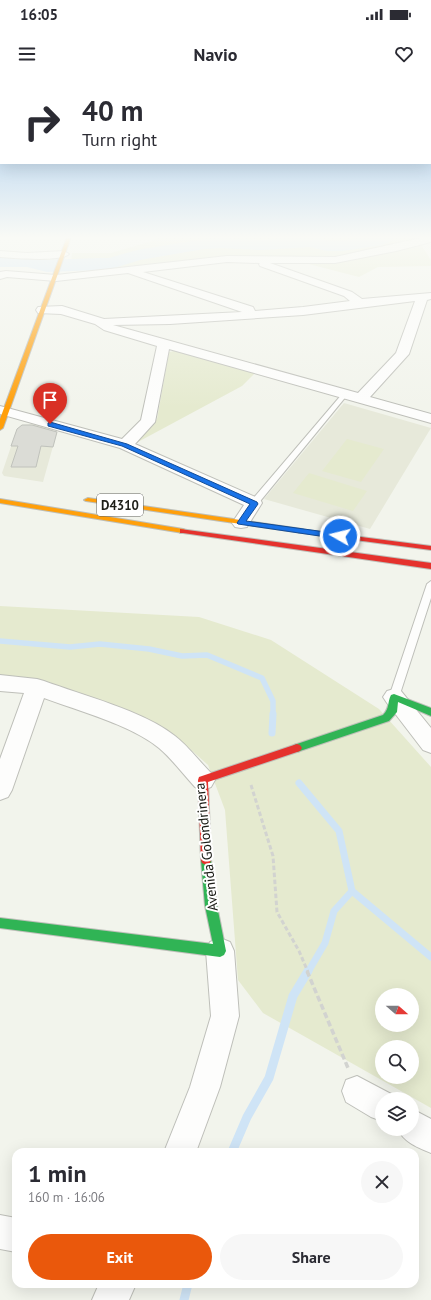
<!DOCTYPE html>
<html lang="en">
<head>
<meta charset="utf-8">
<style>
	body { margin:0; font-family:"PT Sans",sans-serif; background:#f7f7f7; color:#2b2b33; height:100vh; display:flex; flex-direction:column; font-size:15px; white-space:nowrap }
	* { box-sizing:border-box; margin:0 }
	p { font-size:13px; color:#7c7c81 }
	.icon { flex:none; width:22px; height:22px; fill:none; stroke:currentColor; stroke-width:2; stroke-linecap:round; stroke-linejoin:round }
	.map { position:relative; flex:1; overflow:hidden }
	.side { position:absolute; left:12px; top:1068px; width:407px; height:140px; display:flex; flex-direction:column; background:#fff; border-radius:12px; box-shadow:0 4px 16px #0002 }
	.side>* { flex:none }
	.hud { position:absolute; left:0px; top:0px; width:431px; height:84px; box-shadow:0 4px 16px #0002; background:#fff; color:#2b2b33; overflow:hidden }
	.needle { width:26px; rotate:110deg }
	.fabs { position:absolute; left:375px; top:908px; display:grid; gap:8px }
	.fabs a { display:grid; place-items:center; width:44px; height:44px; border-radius:50%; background:#fff; box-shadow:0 4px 16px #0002; font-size:20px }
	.pin { position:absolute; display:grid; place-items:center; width:34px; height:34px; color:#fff; margin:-41px -17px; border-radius:50% 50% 50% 0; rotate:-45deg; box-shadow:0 0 4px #0007 }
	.pin .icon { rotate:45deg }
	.me { position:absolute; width:44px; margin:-22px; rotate:278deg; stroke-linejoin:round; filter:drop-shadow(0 0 3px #0008) }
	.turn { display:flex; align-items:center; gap:14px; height:84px; padding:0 16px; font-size:18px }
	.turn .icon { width:52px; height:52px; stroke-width:2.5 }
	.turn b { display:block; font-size:28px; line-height:34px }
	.round { display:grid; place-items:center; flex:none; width:42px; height:42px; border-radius:21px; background:#f7f7f7 }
	.summary { display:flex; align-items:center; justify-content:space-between; height:68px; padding:0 16px }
	h1 { font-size:24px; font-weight:700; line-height:30px }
	.cta { display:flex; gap:8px; margin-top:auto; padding:8px 16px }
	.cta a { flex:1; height:46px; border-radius:24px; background:#ea580c; color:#fff; font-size:16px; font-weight:700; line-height:46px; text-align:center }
	.cta a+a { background:#f7f7f7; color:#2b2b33 }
	.status { display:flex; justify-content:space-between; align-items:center; height:28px; padding:0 20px; background:#fff; direction:ltr }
	.status svg { height:11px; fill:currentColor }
	header { display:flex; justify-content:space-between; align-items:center; height:52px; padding:0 16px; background:#fff; font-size:18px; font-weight:700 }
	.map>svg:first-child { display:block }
</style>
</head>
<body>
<div class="status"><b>16:05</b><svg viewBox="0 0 49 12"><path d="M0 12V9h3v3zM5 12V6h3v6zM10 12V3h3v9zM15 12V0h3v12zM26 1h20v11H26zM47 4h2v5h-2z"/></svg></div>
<header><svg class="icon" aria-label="menu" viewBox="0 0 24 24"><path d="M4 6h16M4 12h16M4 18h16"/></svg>Navio<svg class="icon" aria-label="heart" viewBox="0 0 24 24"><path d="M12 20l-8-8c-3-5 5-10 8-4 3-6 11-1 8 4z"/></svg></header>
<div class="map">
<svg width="431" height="1220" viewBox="0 0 431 1220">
	<rect width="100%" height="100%" fill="#f2f4ec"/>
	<!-- built -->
	<path fill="#e7e9da" d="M344 323 431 348 370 449 264 419Z
		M36 344 57 352 43 402 4 396 2 393 17 349 22 345Z"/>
	<!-- green -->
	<path fill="#e5eacf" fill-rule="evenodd" d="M158 157H223L231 159 236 157H428L338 177H272L232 175 114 188 70 191 72 173H111L152 161Z
		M421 165 431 180V186L378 187 359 197 301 182 337 183Z
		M174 271 255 293 242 306 136 363 157 339 169 272Z
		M347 359 384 369 361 402 322 391Z
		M309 393 367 411 353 431 293 413Z
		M0 526 199 537 271 560 379 629 431 687V1028L263 933 238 900 225 730 208 685 189 668 141 636 0 595ZM382 915H412V945H382ZM382 967H412V997H382Z"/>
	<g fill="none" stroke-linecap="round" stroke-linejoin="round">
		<!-- stream-far2 -->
		<path stroke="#cfe4f6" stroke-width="5.5" d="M0 561 70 567 100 564 149 569 182 576 207 575 262 598 273 621V635"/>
		<!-- stream-far1 -->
		<path stroke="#cfe4f6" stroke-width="7" d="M272 653 273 634
			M299 703 339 751 352 811 431 877
			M308 892 325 863 334 831 352 811"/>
		<!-- stream -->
		<path stroke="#cfe4f6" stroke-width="9" d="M232 1072 247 1037 269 998 293 916 308 891
			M184 1220 188 1204"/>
		<!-- river -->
		<path fill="#cfe4f6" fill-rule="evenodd" d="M298 157H313L327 161H342L364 157H394L391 161 382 165 342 171H327L310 167 261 170 221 168 204 169 140 180 111 189 99 190 47 192 27 187H0V175H27L47 180 99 178H109L137 170 204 159 221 158 261 160Z"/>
	</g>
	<!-- building -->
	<path fill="#dbdcd6" stroke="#c0c2bc" d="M22 345H32L57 352 53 367 41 366 36 387H11L18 366H11L17 349Z"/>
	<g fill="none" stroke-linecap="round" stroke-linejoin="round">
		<defs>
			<path id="lane" d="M343 313 348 314 257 425H251V421Z
				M431 501V518L399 617 398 620H390L389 617 427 504Z"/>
			<path id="street" d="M425 157H431V162L396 171 335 183H270L352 212 362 219 431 213V219L427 220 409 274 370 317 431 334V343L169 269 155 342 135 364 260 419 262 423 247 447 241 448 235 447 232 443 244 425 120 368 0 334V326L122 359 141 340 157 266 104 250 95 244 61 234 38 233 36 230 38 227 62 226 104 239 242 232 128 193 56 201 7 197 0 199V192L6 191 56 195 227 176 335 177ZM227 182 260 183 259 184 260 186 344 216 350 221 303 227 255 231 253 227 143 192ZM415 221 396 273 358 313 113 245 170 244 303 235Z
				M0 171 27 173 64 171 69 174C63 182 12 178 0 177Z
				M0 595 37 599 44 601C82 615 144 631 175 656 188 666 199 681 211 693L215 700 211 707 203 710 195 707C183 694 172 679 159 668 131 645 79 631 44 618L12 710 8 717 0 720V679L24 613 0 611Z
				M394 609 401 611 431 648V673L423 670 387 623 383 617 387 611Z
				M220 858 230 862 234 871 239 936 220 1007 196 1072H164L190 1007 211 936 206 871 210 862Z
				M357 996 393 1015 395 1019H382V1041L371 1037 346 1022 342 1011 346 1000Z
				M412 1029 431 1039V1073C419 1068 403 1062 398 1049H412Z
				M0 1135 16 1138V1172L0 1169Z
				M99 1204H136L129 1220H92Z"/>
			<path id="fast" d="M394 614 431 628V636L398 622 397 632 389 641 297 672 294 671 292 668 294 665 383 635C390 628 387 623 391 615Z
				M206 775 210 777 211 780 217 826 226 871 224 875 220 877 0 848V838L213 864 205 826 201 780 202 777Z"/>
			<path id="slow" d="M67 157H71L3 348 0 350V339Z
				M88 418 302 449 306 451 302 453 86 421 84 420Z
				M0 419 183 449 187 451 183 453 0 423Z"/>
			<path id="jam" d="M180 449 431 483V489L183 453H180Z
				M299 449 431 466V470L302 453H299Z
				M297 664 300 665 302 668 300 671 208 702 211 780 210 783 206 785 202 783 201 780 198 700 199 697Z"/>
		</defs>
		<!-- lane casing -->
		<use href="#lane" stroke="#bebfb9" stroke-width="2"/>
		<!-- street casing -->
		<use href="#street" stroke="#bebfb9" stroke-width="2"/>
		<!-- fast casing -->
		<use href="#fast" stroke="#bebfb9" stroke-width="2"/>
		<!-- slow casing -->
		<use href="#slow" stroke="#bebfb9" stroke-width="2"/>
		<!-- jam casing -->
		<use href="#jam" stroke="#bebfb9" stroke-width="2"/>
		<!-- path-far1 -->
		<path stroke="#d2d3d0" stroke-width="3" stroke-dasharray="4.5 2.5" stroke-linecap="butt" d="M251 705 273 776 277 832 299 871 308 892"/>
		<!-- path -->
		<path stroke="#d2d3d0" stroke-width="3.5" stroke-dasharray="6 3" stroke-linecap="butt" d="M307 891 348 988"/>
		<!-- lane -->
		<use href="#lane" fill="#fdfdfc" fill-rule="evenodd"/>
		<!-- street -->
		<use href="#street" fill="#fdfdfc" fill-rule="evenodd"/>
		<!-- fast -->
		<use href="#fast" fill="#30b455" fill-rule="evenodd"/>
		<!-- slow -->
		<use href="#slow" fill="#ff9f0a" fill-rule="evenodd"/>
		<!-- jam -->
		<use href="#jam" fill="#e5322d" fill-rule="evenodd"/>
	</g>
	<!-- sky -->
	<linearGradient id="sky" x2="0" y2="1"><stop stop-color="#9ec7ee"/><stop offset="0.48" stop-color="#f9faf6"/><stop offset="1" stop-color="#f9faf6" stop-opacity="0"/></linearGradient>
	<rect width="431" height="328" fill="url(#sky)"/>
	<!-- route -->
	<path fill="#1a73e8" stroke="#114b97" d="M50 342 127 364 257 422 258 424 246 441 340 454 344 456 340 459 238 444 237 443 250 424 122 366 48 346V343Z"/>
	<g text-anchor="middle" stroke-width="4" stroke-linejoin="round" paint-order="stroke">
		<!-- shield labels -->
		<rect fill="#fff" stroke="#60615d" stroke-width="1" x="97" y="414" width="46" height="22" rx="3"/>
		<g font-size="13" font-weight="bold" fill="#1c1d17">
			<text x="120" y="430">D4310</text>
		</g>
		<!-- street labels -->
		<g font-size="14" fill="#1c1d17" stroke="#fff">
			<text transform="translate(206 767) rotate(-96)" y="5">Avenida Golondrinera</text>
		</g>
	</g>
</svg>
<div class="fabs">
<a><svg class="needle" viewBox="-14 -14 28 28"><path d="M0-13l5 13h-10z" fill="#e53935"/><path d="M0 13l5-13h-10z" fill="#7c7c81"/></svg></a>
<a><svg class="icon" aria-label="search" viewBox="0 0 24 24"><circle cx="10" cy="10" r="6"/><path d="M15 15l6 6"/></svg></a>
<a><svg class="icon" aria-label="layers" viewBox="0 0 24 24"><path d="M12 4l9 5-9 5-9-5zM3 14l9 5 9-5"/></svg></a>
</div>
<div class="pin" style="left:50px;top:344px;background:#d93025"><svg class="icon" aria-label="arrive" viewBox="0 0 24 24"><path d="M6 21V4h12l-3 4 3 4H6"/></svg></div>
<svg class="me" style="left:340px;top:456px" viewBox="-20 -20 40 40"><circle r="17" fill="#1a73e8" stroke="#fff" stroke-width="3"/><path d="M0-11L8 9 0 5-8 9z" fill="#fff"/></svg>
<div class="hud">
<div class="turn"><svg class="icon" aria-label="right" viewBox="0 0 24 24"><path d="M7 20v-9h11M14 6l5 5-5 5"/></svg><div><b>40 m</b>Turn right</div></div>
</div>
<section class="side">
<div class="summary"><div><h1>1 min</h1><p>160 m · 16:06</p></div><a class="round"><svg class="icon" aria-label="close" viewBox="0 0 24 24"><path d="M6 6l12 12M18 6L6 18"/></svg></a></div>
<div class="cta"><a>Exit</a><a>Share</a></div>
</section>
</div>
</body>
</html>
